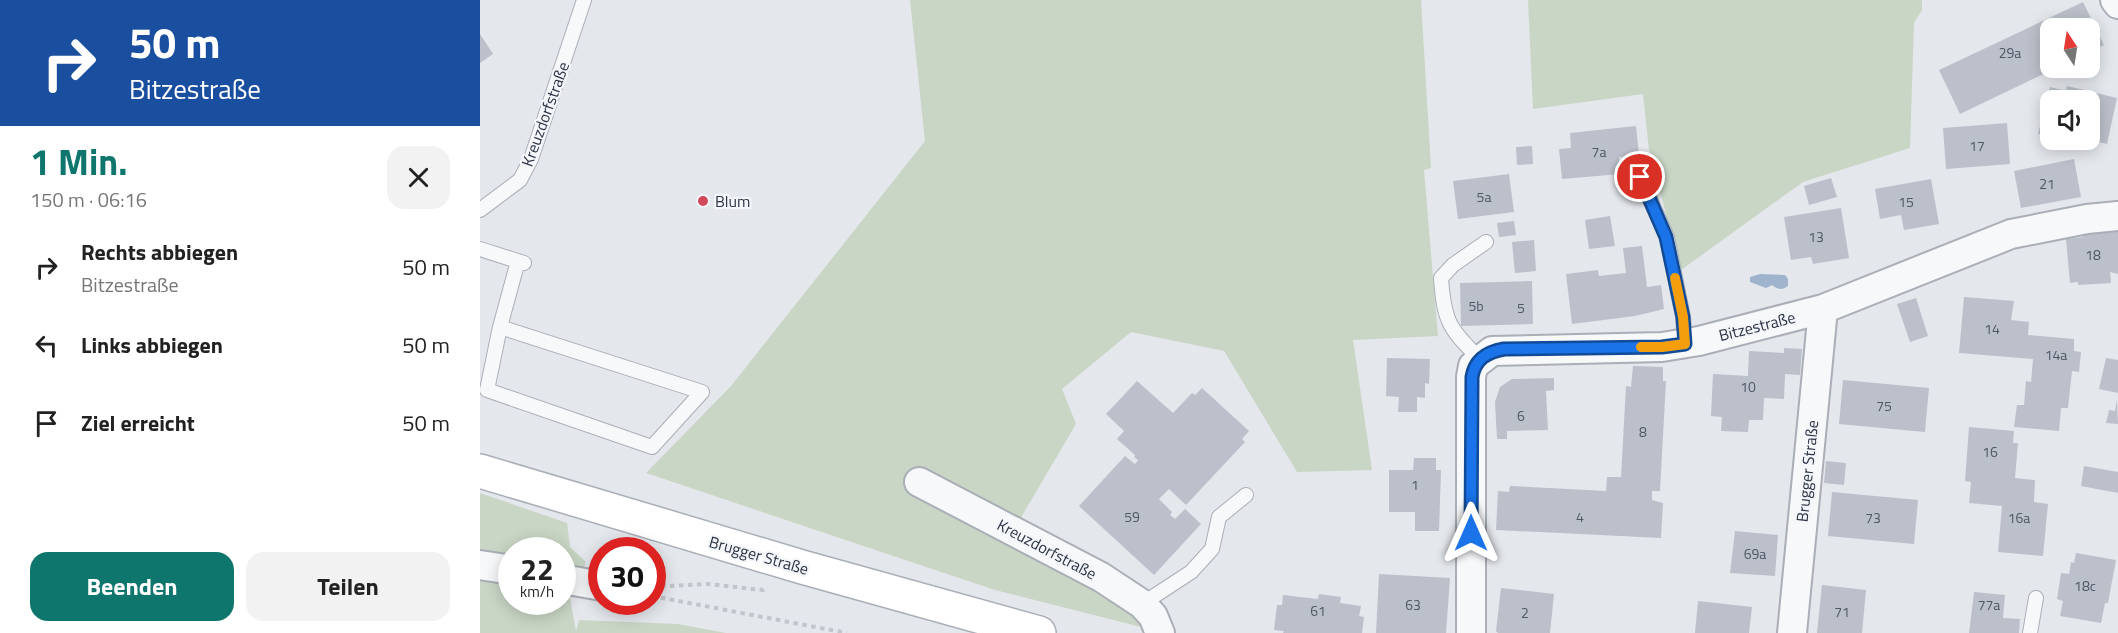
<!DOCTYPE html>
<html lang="de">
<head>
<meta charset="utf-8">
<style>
	body { margin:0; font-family:"Titillium Web",sans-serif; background:#f2f2f2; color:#222; height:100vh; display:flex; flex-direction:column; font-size:22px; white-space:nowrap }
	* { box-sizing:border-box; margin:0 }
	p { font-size:20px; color:#767676 }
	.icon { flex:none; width:33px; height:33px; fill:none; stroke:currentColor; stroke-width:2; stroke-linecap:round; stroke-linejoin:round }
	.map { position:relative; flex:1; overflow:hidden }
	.drawer { display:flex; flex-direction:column; background:#fff; width:480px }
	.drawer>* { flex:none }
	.guide { background:#1a4fa0; color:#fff; overflow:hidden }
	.needle { width:39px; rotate:348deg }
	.fabs { position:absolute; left:1560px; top:18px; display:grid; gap:12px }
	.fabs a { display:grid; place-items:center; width:60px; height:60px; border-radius:12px; background:#fff; box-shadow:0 3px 15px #0003; font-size:30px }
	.speed { position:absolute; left:18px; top:537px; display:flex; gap:12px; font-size:30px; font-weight:700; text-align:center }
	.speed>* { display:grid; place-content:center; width:78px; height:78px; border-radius:50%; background:#fff; box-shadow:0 3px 15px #0003; line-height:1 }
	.speed small { font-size:15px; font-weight:400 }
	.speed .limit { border:9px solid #d22; background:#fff; color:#111 }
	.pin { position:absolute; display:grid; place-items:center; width:51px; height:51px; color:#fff; margin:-26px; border:3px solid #fff; border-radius:50%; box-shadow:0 2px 6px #0007 }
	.me { position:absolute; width:66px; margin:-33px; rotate:0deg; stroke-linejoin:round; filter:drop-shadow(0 0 4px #0008) }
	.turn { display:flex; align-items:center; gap:21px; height:126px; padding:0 30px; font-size:27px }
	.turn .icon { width:78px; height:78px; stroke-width:2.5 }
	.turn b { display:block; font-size:42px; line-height:51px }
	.round { display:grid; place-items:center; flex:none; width:63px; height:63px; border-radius:18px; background:#f2f2f2 }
	.overview { display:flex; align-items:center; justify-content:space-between; height:102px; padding:0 30px }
	h1 { font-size:36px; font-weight:700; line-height:45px; color:#0f766e }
	.button { display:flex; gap:12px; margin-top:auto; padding:12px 30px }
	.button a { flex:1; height:69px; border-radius:18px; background:#0f766e; color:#fff; font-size:24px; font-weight:700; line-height:69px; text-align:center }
	.button a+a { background:#f2f2f2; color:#222 }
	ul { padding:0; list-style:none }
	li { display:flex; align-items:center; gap:18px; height:78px; padding:0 30px }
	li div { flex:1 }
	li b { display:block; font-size:22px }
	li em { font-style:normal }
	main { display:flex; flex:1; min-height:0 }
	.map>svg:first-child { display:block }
</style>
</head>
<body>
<main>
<section class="drawer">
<div class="guide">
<div class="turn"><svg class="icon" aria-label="right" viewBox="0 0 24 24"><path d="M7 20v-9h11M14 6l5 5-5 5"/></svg><div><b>50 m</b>Bitzestraße</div></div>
</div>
<div class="overview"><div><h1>1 Min.</h1><p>150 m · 06:16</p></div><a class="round"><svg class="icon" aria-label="close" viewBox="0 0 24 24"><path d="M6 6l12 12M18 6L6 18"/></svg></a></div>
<ul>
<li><svg class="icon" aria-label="right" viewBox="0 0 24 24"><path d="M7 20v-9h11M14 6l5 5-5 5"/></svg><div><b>Rechts abbiegen</b><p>Bitzestraße</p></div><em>50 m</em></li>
<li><svg class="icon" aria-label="left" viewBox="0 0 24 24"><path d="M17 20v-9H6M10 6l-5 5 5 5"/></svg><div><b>Links abbiegen</b></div><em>50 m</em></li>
<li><svg class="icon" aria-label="arrive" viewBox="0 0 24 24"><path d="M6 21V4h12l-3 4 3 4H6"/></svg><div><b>Ziel erreicht</b></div><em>50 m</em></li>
</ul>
<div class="button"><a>Beenden</a><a>Teilen</a></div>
</section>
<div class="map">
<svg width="1638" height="633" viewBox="0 0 1638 633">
	<rect width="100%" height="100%" fill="#e4e7ec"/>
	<!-- green -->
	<path fill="#c9d6c5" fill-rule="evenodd" d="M430 0H941L951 168 944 170 958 336 873 340 892 470 817 472 744 351 651 332 582 389 596 424 540 519 432 473 424 485 586 566 662 620 661 627 515 590 166 473 251 386 445 141Z
		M1048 0H1442V10L1434 23 1430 148 1323 182 1201 270 1169 150 1163 94 1053 109Z
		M0 493 87 523 90 547 106 562 90 599 96 631 99 620 198 624 246 633H0ZM32 550H82V602H32Z"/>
	<!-- water -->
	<path fill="#9fb4cc" d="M1280 274 1305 275 1308 279V286C1302 290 1298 290 1292 285L1286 288 1270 282V277Z"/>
	<!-- building -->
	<path fill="#bbc0ca" d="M1603 2 1624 45 1610 51V28H1570V68H1576L1480 114 1459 70Z
		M0 34 13 54 0 63Z
		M1587 86 1637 98 1627 144 1610 140V100H1570V137L1558 134 1570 87 1586 91Z
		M1527 123 1530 164 1466 169 1463 128Z
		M1156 126 1159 155 1139 157 1140 174 1082 179 1079 149 1091 148 1090 133Z
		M1584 140H1598L1597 144Z
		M1052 146 1053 164 1037 165 1036 147Z
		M1594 159 1601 197 1541 208 1534 171Z
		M1029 174 1034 212 978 219 973 181Z
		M1351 178 1357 197 1329 205 1324 186Z
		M1451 179 1459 224 1424 230 1421 215 1400 219 1395 189Z
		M1361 208 1369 258 1333 264 1331 257 1311 260 1304 217Z
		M1130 216 1135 246 1109 249 1105 220Z
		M1034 221 1036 235 1019 237 1017 223Z
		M1627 229 1628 232H1638V274L1630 272 1631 283 1598 285V282L1590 283 1586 239 1603 237V231Z
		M1054 240 1056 271 1035 273 1032 242Z
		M1162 246 1167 287 1181 285 1184 309 1155 316 1092 324 1086 274 1118 270 1119 276 1146 273 1143 248Z
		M1052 281 1053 324 981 326 980 283Z
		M1484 297 1534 301 1531 320 1549 322 1548 335 1594 339V351L1601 352 1599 372 1592 371 1588 408H1581L1579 431 1534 427 1537 405H1544L1546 381 1551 382 1553 359 1479 353Z
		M1436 298 1448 336 1430 342 1417 304Z
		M1304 348 1322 349 1320 375 1305 374 1304 399 1284 398 1283 420H1269L1268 432 1241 431 1242 417 1231 416 1233 374 1268 376 1269 351 1304 353Z
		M907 358 950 359 949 384 945 383V398L937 397V412H918L919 397 906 396Z
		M1626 358 1638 360V393L1619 389Z
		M1153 366 1183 367V381H1186L1180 491H1172V500L1183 503 1181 538 1016 530 1018 491 1029 492 1030 486 1126 491 1127 477H1141L1146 386 1151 387Z
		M1074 378V390L1066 391 1068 430 1027 431V439H1017L1015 402 1020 387 1032 379Z
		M1363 380 1449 388 1445 432 1359 424Z
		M657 381 693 413 712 393 715 395 722 388 769 431 762 439 765 442 706 505 689 489 679 499 692 512 690 515 695 519 705 509 721 524 674 575 599 506 645 456 655 464 658 460 654 457 655 455 637 439 644 431 626 414Z
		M1637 399 1638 424 1626 423 1629 410 1635 411Z
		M1489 427 1534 431 1533 443H1538L1535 478 1555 480 1554 502 1568 504 1563 556 1518 552 1522 506 1489 503 1491 482 1485 481Z
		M934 458H956V470H961L959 531H935V512H909V470H933Z
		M1346 461 1366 463 1364 485 1344 483Z
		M1604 466 1638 472V493L1601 486Z
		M1352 492 1438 500 1434 544 1348 536Z
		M1255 531 1298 535 1295 576 1250 573Z
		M1596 553 1636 560 1628 603H1625L1621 623 1580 616 1583 601 1577 599 1581 573 1589 574 1591 562 1594 563Z
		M899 574 970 578 966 633H896Z
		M1342 585 1386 590 1382 633H1337Z
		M1021 588 1074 594 1070 633H1018L1016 631Z
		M1494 592 1525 595 1523 618 1540 619 1539 633H1489Z
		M839 594 861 597 860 603 881 606 879 616 884 617 882 633H803L804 631 794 630 797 605H802L803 595 838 599Z
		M1218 601 1272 607 1269 633H1215Z"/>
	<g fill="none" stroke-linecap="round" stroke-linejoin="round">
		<defs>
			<path id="lane" d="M1160 177 1187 237 1203 317 1205 344
				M0 210 40 180 51 159 104 0
				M0 249 44 263
				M20 327 222 392 172 447 7 390Z
				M20 327 38 261
				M1000 359C969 329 964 321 961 278L973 265 1006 242
				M662 604 711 572 732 549 739 517 766 495
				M1550 633 1556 598"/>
			<path id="street" d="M1635 0 1638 4
				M439 482 621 577 662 604 673 616 680 633
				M0 565 32 570
				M82 579 122 586
				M991 633V377L993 366 1012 351 1182 347 1219 341 1343 309 1531 234 1607 219 1638 216
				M1312 633 1343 309"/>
			<path id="secondary" d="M0 471 322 567 559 633"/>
		</defs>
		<!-- lane casing -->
		<use href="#lane" stroke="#a9aeb7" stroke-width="16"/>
		<!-- street casing -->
		<use href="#street" stroke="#a9aeb7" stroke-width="32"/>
		<!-- secondary casing -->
		<use href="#secondary" stroke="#a9aeb7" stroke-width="36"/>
		<!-- path -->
		<path stroke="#c2c5cb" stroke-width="4" stroke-dasharray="4.5 4.5" stroke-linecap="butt" d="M172 587 228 584 283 590 288 587
			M172 596 367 633"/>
		<!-- lane -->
		<use href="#lane" stroke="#f7f8fa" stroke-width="14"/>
		<!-- street -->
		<use href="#street" stroke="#f7f8fa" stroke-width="28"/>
		<!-- secondary -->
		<use href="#secondary" stroke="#fff" stroke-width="33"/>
	</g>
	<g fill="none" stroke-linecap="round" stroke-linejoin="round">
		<defs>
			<path id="route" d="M991 533 992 377C995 359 1007 352 1024 349L1182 347 1205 344 1203 317 1186 237 1160 177"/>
		</defs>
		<!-- route casing -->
		<use href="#route" stroke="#114b97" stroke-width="15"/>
		<!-- route -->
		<use href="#route" stroke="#1a73e8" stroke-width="10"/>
		<!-- slow -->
		<path stroke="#f59e0b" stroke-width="10" d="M1161 347H1182L1205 344 1203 317 1195 278"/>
	</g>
	<!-- markers -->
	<circle fill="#d1495b" stroke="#f4f6f9" stroke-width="2" cx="223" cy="201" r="6"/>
	<g text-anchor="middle" stroke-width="4.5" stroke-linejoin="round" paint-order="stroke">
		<!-- number labels -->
		<g font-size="14" fill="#4f5766">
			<text x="1530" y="58">29a</text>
			<text x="1497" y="151">17</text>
			<text x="1119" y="157">7a</text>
			<text x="1567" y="189">21</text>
			<text x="1004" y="202">5a</text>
			<text x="1426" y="207">15</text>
			<text x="1336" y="242">13</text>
			<text x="1613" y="260">18</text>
			<text x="996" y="311">5b</text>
			<text x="1041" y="313">5</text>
			<text x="1512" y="334">14</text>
			<text x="1576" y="360">14a</text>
			<text x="1268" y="392">10</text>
			<text x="1404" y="411">75</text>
			<text x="1041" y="421">6</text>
			<text x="1163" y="437">8</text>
			<text x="1510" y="457">16</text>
			<text x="935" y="490">1</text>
			<text x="652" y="522">59</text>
			<text x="1100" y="522">4</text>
			<text x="1393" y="523">73</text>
			<text x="1539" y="523">16a</text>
			<text x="1275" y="559">69a</text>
			<text x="1605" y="591">18c</text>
			<text x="933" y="610">63</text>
			<text x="1509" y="610">77a</text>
			<text x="838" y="616">61</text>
			<text x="1362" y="617">71</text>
			<text x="1045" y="618">2</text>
		</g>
		<!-- street labels -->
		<g font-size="16" fill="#2b3445" stroke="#f4f6f9">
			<text transform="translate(65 114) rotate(-70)" y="6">Kreuzdorfstraße</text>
			<text transform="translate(1277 326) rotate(-14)" y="6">Bitzestraße</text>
			<text transform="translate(1327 471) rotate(-84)" y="6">Brugger Straße</text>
			<text transform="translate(567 549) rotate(28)" y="6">Kreuzdorfstraße</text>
			<text transform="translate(279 555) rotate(16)" y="6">Brugger Straße</text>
		</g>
		<!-- poi labels -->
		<g font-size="16" fill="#2b3445" stroke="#f4f6f9" text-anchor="start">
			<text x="235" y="207">Blum</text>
		</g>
	</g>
</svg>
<div class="fabs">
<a><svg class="needle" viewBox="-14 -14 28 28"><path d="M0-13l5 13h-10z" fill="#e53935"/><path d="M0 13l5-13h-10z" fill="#767676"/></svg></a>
<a><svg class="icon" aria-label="sound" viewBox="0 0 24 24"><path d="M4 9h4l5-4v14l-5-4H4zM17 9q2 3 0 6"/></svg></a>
</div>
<div class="speed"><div>22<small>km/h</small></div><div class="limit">30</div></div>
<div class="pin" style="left:1160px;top:177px;background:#d93025"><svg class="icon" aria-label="arrive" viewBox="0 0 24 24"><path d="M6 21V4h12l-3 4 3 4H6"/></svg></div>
<svg class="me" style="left:991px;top:533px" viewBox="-20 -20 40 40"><path d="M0-17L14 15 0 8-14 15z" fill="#1a73e8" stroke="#fff" stroke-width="4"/></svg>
</div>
</main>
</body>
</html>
